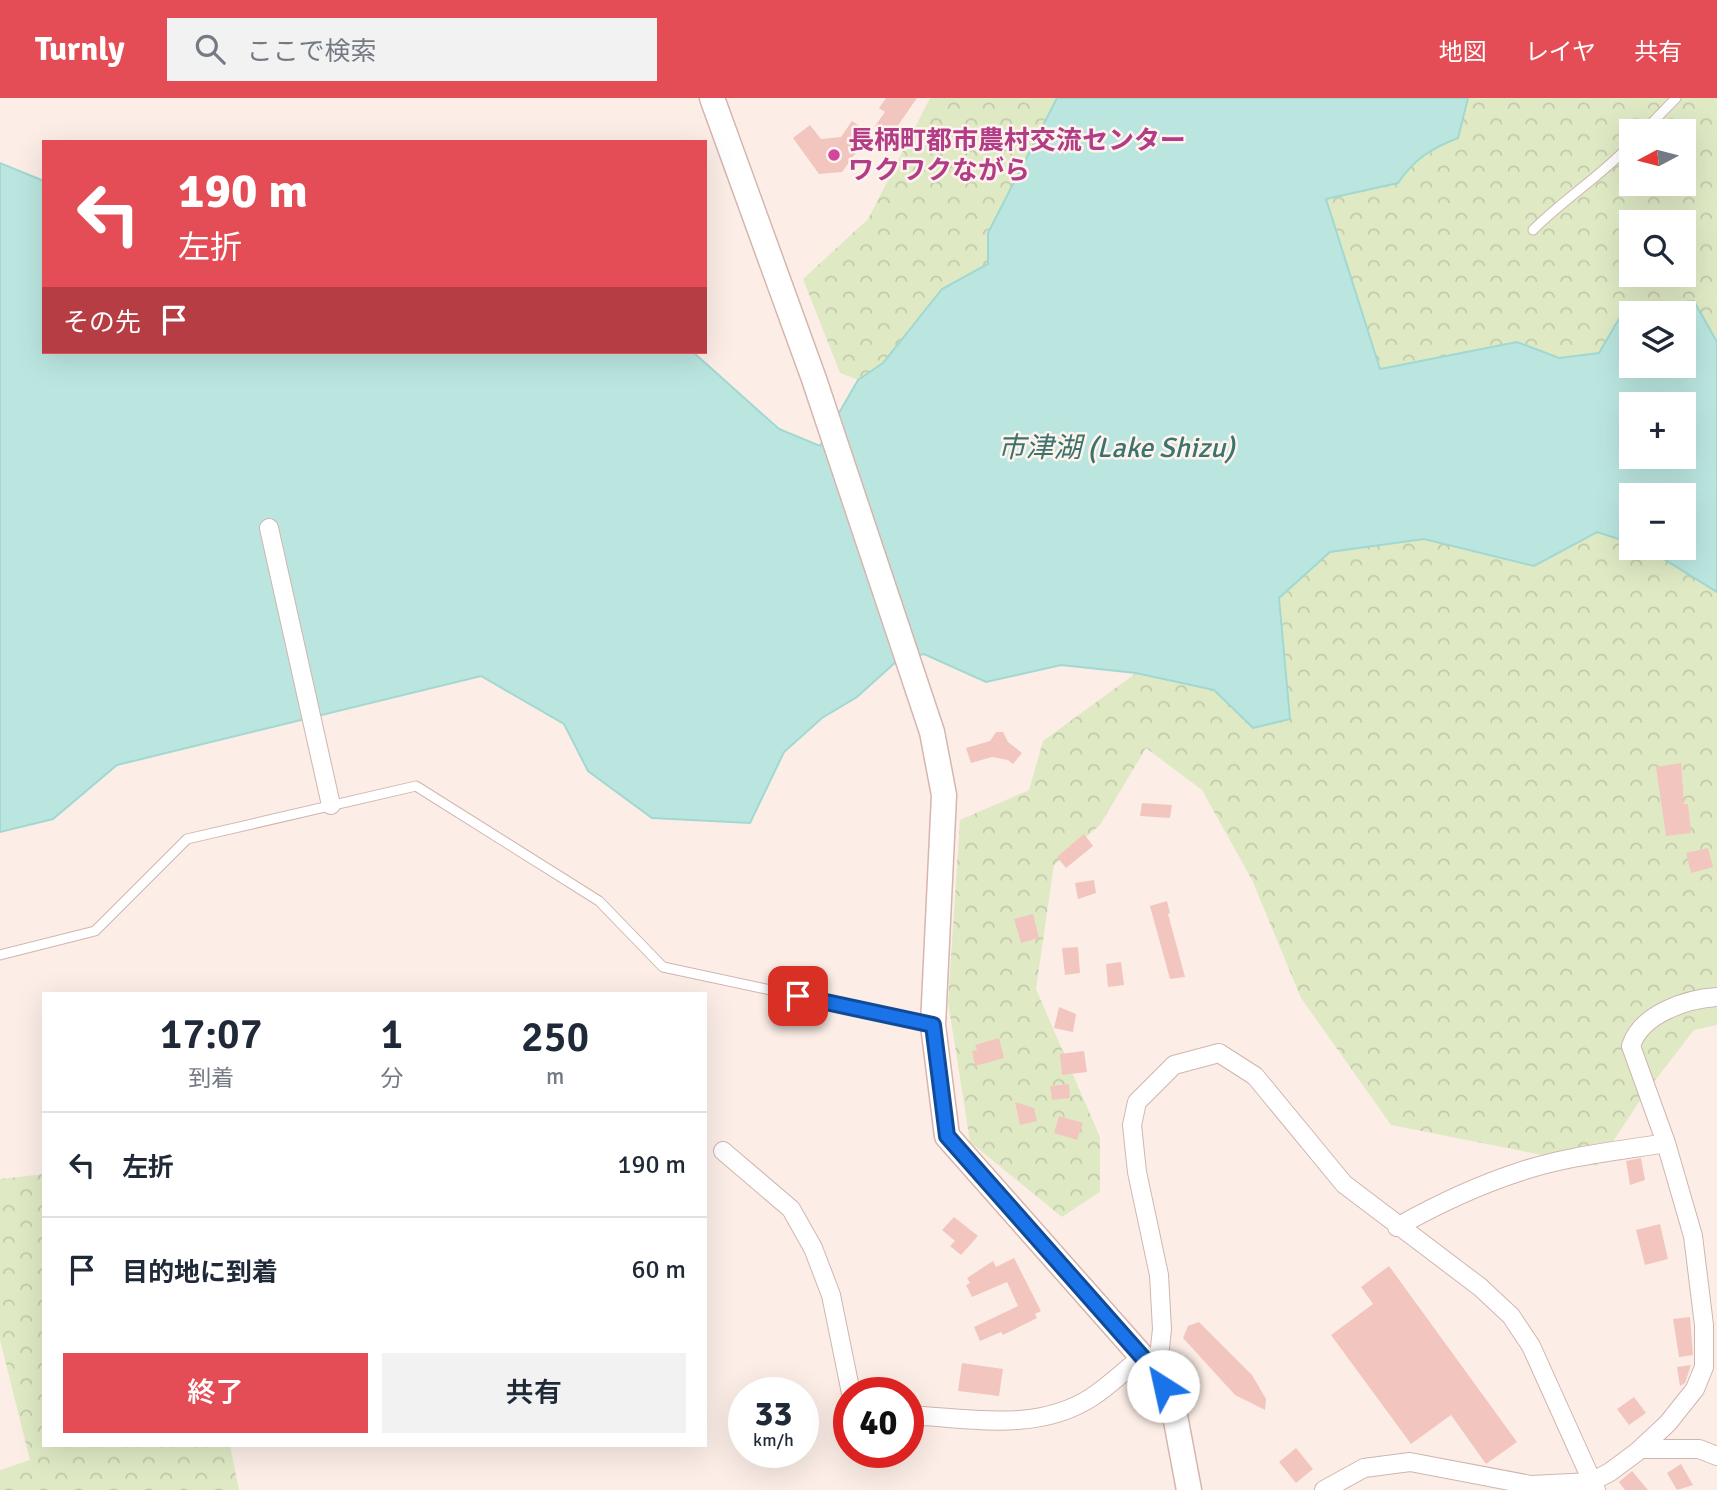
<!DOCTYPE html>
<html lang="ja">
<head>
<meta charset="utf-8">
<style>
	body { margin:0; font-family:Signika,"Noto Sans JP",sans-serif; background:#f2f2f3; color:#1f2937; height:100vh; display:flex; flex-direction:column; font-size:26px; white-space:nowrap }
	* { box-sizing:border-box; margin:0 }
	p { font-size:23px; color:#747a83 }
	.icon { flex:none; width:38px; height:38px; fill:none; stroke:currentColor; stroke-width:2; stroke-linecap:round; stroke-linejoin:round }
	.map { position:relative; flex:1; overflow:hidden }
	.panel { position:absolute; left:42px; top:894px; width:665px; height:455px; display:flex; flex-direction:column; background:#fff; border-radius:0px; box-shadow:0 7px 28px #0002 }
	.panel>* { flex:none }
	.banner { position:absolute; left:42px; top:42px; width:665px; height:214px; border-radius:0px; box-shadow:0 7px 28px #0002; background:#e54d56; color:#fff; overflow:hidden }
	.needle { width:46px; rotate:263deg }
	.controls { position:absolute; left:1619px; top:21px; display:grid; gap:14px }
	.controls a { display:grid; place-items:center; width:77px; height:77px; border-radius:0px; background:#fff; box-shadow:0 7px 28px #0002; font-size:35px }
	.speed { position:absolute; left:728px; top:1279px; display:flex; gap:14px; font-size:35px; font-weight:700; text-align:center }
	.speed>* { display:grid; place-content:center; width:91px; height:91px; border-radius:50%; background:#fff; box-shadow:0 7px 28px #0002; line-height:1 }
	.speed small { font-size:18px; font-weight:400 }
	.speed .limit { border:10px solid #d22; background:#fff; color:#111 }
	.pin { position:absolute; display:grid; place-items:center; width:60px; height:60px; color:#fff; margin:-30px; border-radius:14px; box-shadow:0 4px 10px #0006 }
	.me { position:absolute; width:77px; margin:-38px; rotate:325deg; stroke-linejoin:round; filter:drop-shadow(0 0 5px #0008) }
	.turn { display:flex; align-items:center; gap:24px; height:147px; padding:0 21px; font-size:32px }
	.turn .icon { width:91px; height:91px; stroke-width:2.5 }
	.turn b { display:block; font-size:49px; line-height:60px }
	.then { display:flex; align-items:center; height:66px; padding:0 21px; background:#0003; gap:14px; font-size:26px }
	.eta { display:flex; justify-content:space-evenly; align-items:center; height:119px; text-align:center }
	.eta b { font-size:42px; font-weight:600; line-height:49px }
	.cta { display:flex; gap:14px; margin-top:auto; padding:14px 21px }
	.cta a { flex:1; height:80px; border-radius:0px; background:#e54d56; color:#fff; font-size:28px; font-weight:600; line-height:80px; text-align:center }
	.cta a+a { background:#f2f2f3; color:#1f2937 }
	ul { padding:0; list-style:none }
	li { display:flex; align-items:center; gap:21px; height:105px; padding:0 21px; border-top:2px solid #e0e1e3 }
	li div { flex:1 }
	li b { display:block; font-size:26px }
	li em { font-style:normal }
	header { display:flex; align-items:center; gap:42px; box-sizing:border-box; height:98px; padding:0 35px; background:#e54d56; color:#fff }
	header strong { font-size:33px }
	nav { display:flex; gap:38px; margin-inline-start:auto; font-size:24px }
	.search { width:490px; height:63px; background:#f2f2f3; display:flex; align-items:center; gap:18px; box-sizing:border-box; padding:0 24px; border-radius:0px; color:#747a83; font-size:26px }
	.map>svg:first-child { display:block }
</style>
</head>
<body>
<header>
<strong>Turnly</strong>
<div class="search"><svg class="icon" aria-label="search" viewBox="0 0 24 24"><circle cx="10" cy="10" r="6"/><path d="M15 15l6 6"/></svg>ここで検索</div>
<nav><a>地図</a><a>レイヤ</a><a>共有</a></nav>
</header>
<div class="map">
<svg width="1717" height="1392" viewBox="0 0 1717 1392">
	<defs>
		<pattern id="forest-crowns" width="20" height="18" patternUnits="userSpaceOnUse" patternTransform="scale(1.75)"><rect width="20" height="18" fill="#dfeac5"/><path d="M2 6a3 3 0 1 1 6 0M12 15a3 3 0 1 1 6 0" fill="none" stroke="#c3caab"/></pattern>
	</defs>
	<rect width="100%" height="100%" fill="#fceee7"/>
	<!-- forest -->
	<path fill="url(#forest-crowns)" fill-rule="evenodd" d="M930 0H1057L988 135V166L942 191 883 265 858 282 840 275 803 181 868 121Z
		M1468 0H1717V244L1694 203 1626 209 1599 255 1559 260 1517 244 1380 271 1326 101 1398 85C1414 61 1432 50 1458 40ZM1631 33H1684V86H1631ZM1631 124H1684V177H1631Z
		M1597 434 1631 445V450L1652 452 1717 494V927L1694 932 1643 998 1597 1068 1391 1027 1301 900 1252 782 1202 692 1146 650 1100 727 1054 767 1036 891 1100 1039V1094L1062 1119 970 1044 948 904 960 722 1029 692 1043 643 1136 575 1214 592 1253 630 1290 621 1279 500 1330 454 1424 441 1534 468Z
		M44 1076V1348H230L239 1392H0V1372L30 1362 0 1242V1081Z"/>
	<!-- water -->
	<path fill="#bbe6e0" stroke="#a1d8d1" stroke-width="2" fill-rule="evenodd" d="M1057 0H1468L1458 40C1432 50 1414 61 1398 85L1326 101 1380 271 1517 244 1559 260 1599 255 1626 209 1694 203 1717 244V494L1646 450H1684V397H1631V445L1597 434 1534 468 1424 441 1330 454 1279 500 1290 621 1253 630 1214 592 1136 575 1061 567 986 584 924 556 898 562 857 599 822 620 784 654 750 725 652 720 588 673 564 626 481 578 117 667 53 721 0 734V65L44 83V254H693L779 331 820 348 858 282 883 265 942 191 988 166V135ZM1631 215H1684V268H1631ZM1631 306H1684V359H1631Z"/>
	<!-- building -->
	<path fill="#f2c5bf" d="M886 0H917L890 39 875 28 885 14 879 10Z
		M852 23 870 35 842 74 819 76 793 40 810 27 821 41 841 39Z
		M996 634H1003L1008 644 1022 655 1013 666 1008 662 992 659 971 665 966 650 990 643Z
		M1681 665 1684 706H1688L1691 735 1666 738 1656 669Z
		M1142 705 1172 707 1170 720 1140 718Z
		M1084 736 1093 748 1066 770 1057 759Z
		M1708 750 1713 769 1691 775 1686 755Z
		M1094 782 1096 795 1078 801 1075 785Z
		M1167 803 1170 815 1168 816 1185 879 1170 881 1150 808Z
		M1033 816 1039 840 1021 845 1014 821Z
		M1078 849 1080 875 1065 877 1062 850Z
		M1121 864 1124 887 1108 889 1106 866Z
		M1059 909 1076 916 1073 934 1054 930Z
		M999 940 1004 960 975 968 972 953 977 952 975 947Z
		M1084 953 1087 974 1062 977 1060 956Z
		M1069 986 1070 1000 1052 1002 1050 988Z
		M1015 1004 1034 1010 1037 1023 1020 1027Z
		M1059 1018 1083 1025 1077 1042 1054 1035Z
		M1641 1060 1645 1082 1630 1087 1626 1063Z
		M954 1119 978 1138 961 1157 950 1148 955 1143 942 1132Z
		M1660 1126 1668 1161 1645 1167 1636 1132Z
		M1014 1160 1041 1213 1035 1216 1037 1220 1003 1237 1001 1234 980 1243 974 1229 1018 1208 1007 1184 972 1199 966 1187 970 1185 967 1180 993 1163 996 1169Z
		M1389 1168 1517 1344 1486 1366 1451 1317 1411 1346 1331 1237 1373 1206 1361 1189Z
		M1690 1219 1693 1257 1679 1259 1673 1221Z
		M1199 1224 1252 1277 1266 1301 1265 1312 1235 1297 1183 1240 1188 1228Z
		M962 1265 1003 1271 999 1298 958 1293Z
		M1691 1267 1685 1285 1680 1288 1677 1269Z
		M1634 1299 1646 1315 1629 1327 1617 1311Z
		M1296 1350 1313 1371 1296 1385 1279 1364Z
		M1681 1366 1693 1387 1677 1392 1667 1375Z
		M1632 1373 1648 1392H1625L1619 1384Z"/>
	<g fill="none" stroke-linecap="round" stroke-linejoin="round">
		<defs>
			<path id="lane" d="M1644 33 1676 0
				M1533 132C1564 101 1601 78 1631 46
				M0 857 95 833 187 741 416 688 599 803 663 869 930 926"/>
			<path id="street" d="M269 430 331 707
				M723 1053 791 1111 813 1150 831 1197 851 1295
				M1397 1129C1436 1107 1476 1088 1519 1074 1566 1058 1617 1053 1666 1045
				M1152 1270 1159 1259 1162 1231 1159 1177 1137 1074 1132 1027 1137 1004 1174 967 1219 955 1255 978 1344 1086 1480 1189 1511 1218 1531 1248 1596 1392
				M908 1317C969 1320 1037 1335 1092 1299 1109 1288 1125 1272 1142 1259
				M1640 1351H1699L1717 1358
				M1324 1392 1364 1370 1410 1364 1531 1387 1591 1384 1610 1374 1637 1354 1668 1325 1695 1291 1704 1269V1227L1693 1138 1666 1045 1631 948C1641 916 1686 901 1717 899"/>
			<path id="secondary" d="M712 0 814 281 932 634 944 697 933 927 947 1038 1152 1270 1173 1307 1189 1392"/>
		</defs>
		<!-- lane casing -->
		<use href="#lane" stroke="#d0b5af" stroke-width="11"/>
		<!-- street casing -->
		<use href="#street" stroke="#d0b5af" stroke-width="20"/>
		<!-- secondary casing -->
		<use href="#secondary" stroke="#d6b5af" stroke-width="27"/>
		<!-- lane -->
		<use href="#lane" stroke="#fff" stroke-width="9"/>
		<!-- street -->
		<use href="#street" stroke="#fff" stroke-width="18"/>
		<!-- secondary -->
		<use href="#secondary" stroke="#fff" stroke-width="24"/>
	</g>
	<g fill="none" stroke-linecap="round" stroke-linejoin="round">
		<defs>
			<path id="route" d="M798 898 933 927 947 1038 1152 1270 1163 1288"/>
		</defs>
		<!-- route casing -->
		<use href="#route" stroke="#114b97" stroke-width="18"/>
		<!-- route -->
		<use href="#route" stroke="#1a73e8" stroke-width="12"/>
	</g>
	<!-- markers -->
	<circle fill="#d1479c" stroke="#fff3ee" stroke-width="2.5" cx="834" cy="57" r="7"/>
	<g text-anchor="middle" stroke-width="5" stroke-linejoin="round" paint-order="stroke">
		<!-- hotel labels -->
		<g font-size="26" font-weight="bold" fill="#b23c85" stroke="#fff3ee" text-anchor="start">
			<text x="848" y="51">長柄町都市農村交流センター<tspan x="848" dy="30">ワクワクながら</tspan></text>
		</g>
		<!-- water labels -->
		<g font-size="28" font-style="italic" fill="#3c746d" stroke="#fff3ee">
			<text x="1116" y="359">市津湖 (Lake Shizu)</text>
		</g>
	</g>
</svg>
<div class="controls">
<a><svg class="needle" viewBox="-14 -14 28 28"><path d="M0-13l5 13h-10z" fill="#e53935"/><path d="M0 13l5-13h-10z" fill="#747a83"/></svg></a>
<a><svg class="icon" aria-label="search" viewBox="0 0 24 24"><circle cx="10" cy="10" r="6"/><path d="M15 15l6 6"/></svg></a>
<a><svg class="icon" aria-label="layers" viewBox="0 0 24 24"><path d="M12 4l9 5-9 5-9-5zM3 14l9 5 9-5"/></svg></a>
<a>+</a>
<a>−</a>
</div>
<div class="speed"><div>33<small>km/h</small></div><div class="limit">40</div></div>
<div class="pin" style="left:798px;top:898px;background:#d93025"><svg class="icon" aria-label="arrive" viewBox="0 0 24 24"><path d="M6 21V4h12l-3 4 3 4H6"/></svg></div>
<svg class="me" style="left:1163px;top:1288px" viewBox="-20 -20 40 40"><circle r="19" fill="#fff"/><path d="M0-13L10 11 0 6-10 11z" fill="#1a73e8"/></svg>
<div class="banner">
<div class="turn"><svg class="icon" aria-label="left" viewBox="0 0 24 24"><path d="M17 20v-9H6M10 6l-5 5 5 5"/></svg><div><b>190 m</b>左折</div></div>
<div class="then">その先<svg class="icon" aria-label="arrive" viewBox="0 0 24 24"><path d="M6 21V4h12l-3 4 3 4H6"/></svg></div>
</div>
<section class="panel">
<div class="eta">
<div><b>17:07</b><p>到着</p></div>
<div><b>1</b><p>分</p></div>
<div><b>250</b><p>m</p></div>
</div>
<ul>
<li><svg class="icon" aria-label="left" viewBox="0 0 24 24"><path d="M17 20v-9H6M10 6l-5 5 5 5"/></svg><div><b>左折</b></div><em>190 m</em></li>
<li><svg class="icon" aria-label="arrive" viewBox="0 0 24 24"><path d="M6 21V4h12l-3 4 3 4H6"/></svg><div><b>目的地に到着</b></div><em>60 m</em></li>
</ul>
<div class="cta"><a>終了</a><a>共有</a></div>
</section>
</div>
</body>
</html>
